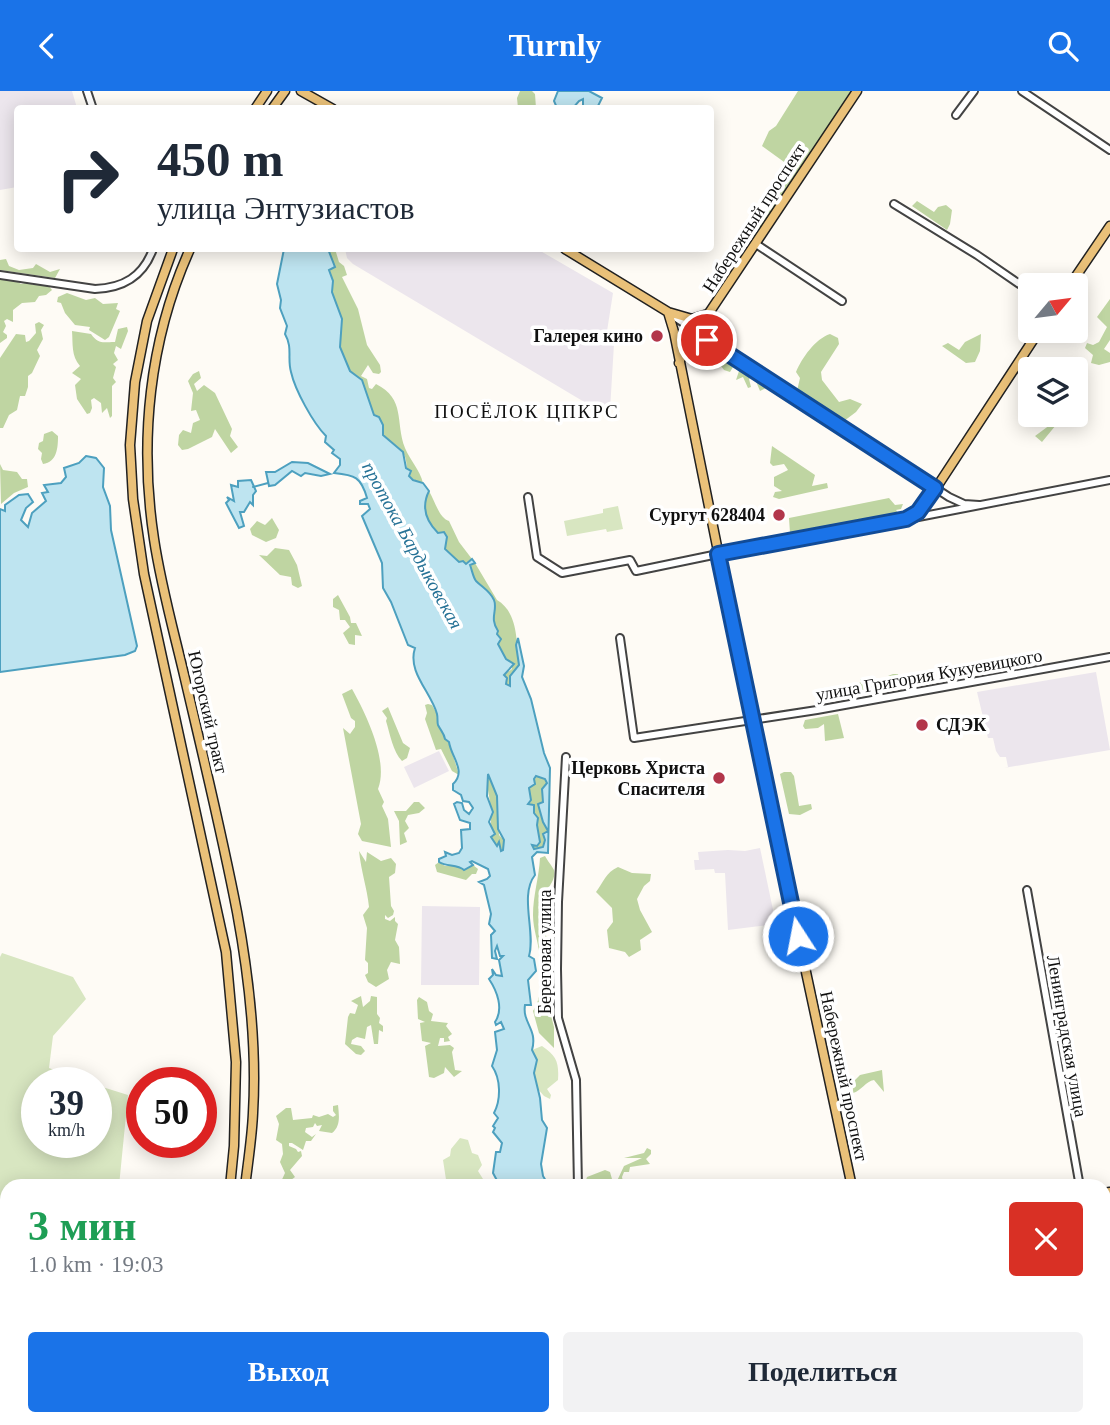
<!DOCTYPE html>
<html lang="ru">
<head>
<meta charset="utf-8">
<style>
	body { margin:0; font-family:Georgia,serif; background:#f2f2f3; color:#1f2937; height:100vh; display:flex; flex-direction:column; font-size:26px; white-space:nowrap }
	* { box-sizing:border-box; margin:0 }
	p { font-size:23px; color:#747a83 }
	.icon { flex:none; width:38px; height:38px; fill:none; stroke:currentColor; stroke-width:2; stroke-linecap:round; stroke-linejoin:round }
	.map { position:relative; flex:1; overflow:hidden }
	.drawer { position:absolute; left:0px; top:1088px; width:1111px; height:247px; display:flex; flex-direction:column; background:#fff; border-radius:21px 21px 0 0; box-shadow:0 4px 18px #0003 }
	.drawer>* { flex:none }
	.banner { position:absolute; left:14px; top:14px; width:700px; height:147px; border-radius:7px; box-shadow:0 4px 18px #0003; background:#fff; color:#1f2937; overflow:hidden }
	.needle { width:46px; rotate:61deg }
	.buttons { position:absolute; left:1018px; top:182px; display:grid; gap:14px }
	.buttons a { display:grid; place-items:center; width:70px; height:70px; border-radius:7px; background:#fff; box-shadow:0 4px 18px #0003; font-size:35px }
	.speed { position:absolute; left:21px; top:976px; display:flex; gap:14px; font-size:35px; font-weight:700; text-align:center }
	.speed>* { display:grid; place-content:center; width:91px; height:91px; border-radius:50%; background:#fff; box-shadow:0 4px 18px #0003; line-height:1 }
	.speed small { font-size:18px; font-weight:400 }
	.speed .limit { border:10px solid #d22; background:#fff; color:#111 }
	.pin { position:absolute; display:grid; place-items:center; width:60px; height:60px; color:#fff; margin:-30px; border:4px solid #fff; border-radius:50%; box-shadow:0 2px 7px #0007 }
	.me { position:absolute; width:77px; margin:-38px; rotate:349deg; stroke-linejoin:round; filter:drop-shadow(0 0 5px #0008) }
	.turn { display:flex; align-items:center; gap:24px; height:147px; padding:0 28px; font-size:32px }
	.turn .icon { width:91px; height:91px; stroke-width:2.5 }
	.turn b { display:block; font-size:49px; line-height:60px }
	.round { display:grid; place-items:center; flex:none; width:74px; height:74px; border-radius:7px; background:#f2f2f3 }
	.headline { display:flex; align-items:center; justify-content:space-between; height:119px; padding:0 28px }
	h1 { font-size:42px; font-weight:800; line-height:52px; color:#1e9e55 }
	.primary-button { display:flex; gap:14px; margin-top:auto; padding:14px 28px }
	.primary-button a { flex:1; height:80px; border-radius:7px; background:#1a73e8; color:#fff; font-size:28px; font-weight:800; line-height:80px; text-align:center }
	.primary-button a+a { background:#f2f2f3; color:#1f2937 }
	header { display:flex; justify-content:space-between; align-items:center; height:91px; padding:0 28px; background:#1a73e8; color:#fff; font-size:32px; font-weight:800 }
	.map>svg:first-child { display:block }
</style>
</head>
<body>
<header><svg class="icon" aria-label="back" viewBox="0 0 24 24"><path d="M15 5l-7 7 7 7"/></svg>Turnly<svg class="icon" aria-label="search" viewBox="0 0 24 24"><circle cx="10" cy="10" r="6"/><path d="M15 15l6 6"/></svg></header>
<div class="map">
<svg width="1110" height="1334" viewBox="0 0 1110 1334">
	<rect width="100%" height="100%" fill="#fefbf5"/>
	<!-- industrial -->
	<path fill="#ece6ed" d="M0 0H72L77 17 18 18 17 96 0 99Z
		M345 158H537L613 202 605 253H614L610 319 586 312 353 173 347 167Z
		M1096 581 1110 659 1004 677 1008 676 1006 666H1000L996 660 993 647H988L977 601Z
		M439 660 449 680 414 697 404 676Z
		M760 757 776 833 728 839 725 782H715L714 778 695 779 694 769H699L698 761 728 759 745 760Z
		M422 815 480 816 479 894H421Z"/>
	<!-- green -->
	<path fill="#d8e6c1" d="M618 415 623 438 607 441 606 438 567 445 564 430 603 422V418Z
		M2 862 73 886 86 908 53 945 49 977 91 992H37V1052H96V994L128 1004 119 1095 7 1096V1115L0 1113V866Z
		M542 955C557 965 559 972 558 989L547 998 551 1004 550 1008 544 1005 537 997 534 982 537 969 532 959Z
		M460 1047 468 1049 472 1062 478 1064 482 1074 478 1080 483 1088 482 1095H447L443 1069 450 1065 451 1058Z"/>
	<!-- forest -->
	<path fill="#bfd5a2" d="M520 0H532L535 3 536 17H518L517 7Z
		M798 0H852L776 120 770 123 753 148 741 150 737 144 742 142 752 130 757 131 776 105 791 76 762 55 769 40 776 35Z
		M917 110 934 121 938 116 946 114 952 119 950 133 947 139 912 115Z
		M328 158H335L339 171 344 175 347 184 342 186 358 218 367 254 380 274 381 281 379 283 373 282 368 274 361 285 367 288 369 297 372 298 376 293C406 308 395 331 405 357 410 369 420 379 423 392 399 385 412 374 402 360 397 354 389 350 383 344V334L379 326 374 324 363 293 350 280 340 256 342 228 332 201 333 190 329 179Z
		M6 168 9 175 19 179 33 177 36 173 50 181 60 178 55 187 0 179V169Z
		M0 188 15 189 21 193 29 191 33 194 39 192 48 194 52 199 46 204 39 205 35 211 22 212 13 219V231L7 228 4 230 6 235 3 241 7 244V247L0 252Z
		M67 202 86 209 95 207 103 213 118 212 116 218 120 220 109 246 105 249 89 239 90 236 75 234 65 222 61 212 57 211 58 206Z
		M1110 208V249L1104 258 1110 262V271L1099 274 1091 272 1093 264 1085 257 1087 252 1093 254 1099 251 1107 236 1097 226Z
		M39 231 44 234 41 239 43 248 37 259 40 265 32 282 28 285V296L25 305H20L17 319 9 324 3 337H0V267L16 243 25 244 26 251 29 250 36 242 35 233Z
		M127 236 128 240 121 258 116 255 114 262 118 269 113 273 116 276 113 287 116 291 112 295V325L110 327 107 317 102 322 101 312 94 307 91 309 92 317 90 322 87 323 77 308 75 294 81 288 72 282 80 275C71 265 73 252 72 240L91 243C99 254 103 251 115 251L118 238Z
		M830 243 838 247 839 253 821 281 822 289 839 311 850 308 862 313 856 321 844 330 797 300 800 287 796 281C802 267 815 248 830 243Z
		M981 243 980 260 975 271 966 272 942 255 948 252 959 259 965 251Z
		M710 253 736 271 730 281 724 279 721 275 717 276 716 271 712 276H703L701 272 710 265 707 263Z
		M740 277 746 281 749 279 757 284 758 288 779 298 776 303 768 296 760 300 755 288 751 286 749 288 751 296 748 297 743 286 736 289Z
		M199 280 201 287 194 293 197 300 204 294 215 302 232 338 230 345 238 356 231 362 215 338 212 346 188 358 182 359 178 354 179 344 183 339 191 342 193 332 200 329 196 319 191 320 193 302 188 290 193 283Z
		M1056 324H1072L1068 335 1056 334 1042 351 1035 345 1054 331Z
		M52 340 58 345C58 357 57 371 43 373L41 368 42 362 38 358 39 352 43 350 44 343Z
		M772 355 815 384 812 395 827 392 828 397 779 408 773 406 775 401 782 400 774 395V386L788 379 784 373 773 375 770 372Z
		M0 373 3 379 17 381 22 388H27L28 396 14 402 1 413Z
		M429 400C435 410 439 427 449 430L459 451 472 468 465 473 459 471 445 458 447 446 430 436 423 415Z
		M889 407 895 414 903 413 901 418 896 419 900 424 898 426 871 431 860 429 809 443 795 444 790 442 789 427Z
		M272 427 279 439 276 447 266 451 252 444 250 438 257 430 265 434Z
		M275 457 289 459 297 474 302 495 298 497 292 494 291 486 280 484 259 464 267 465Z
		M475 472 497 509C519 522 516 552 519 574L510 587 511 595 506 594 504 584 512 578V572C494 564 492 529 495 511L475 489 470 474Z
		M338 504 350 526 351 532H356L362 545 355 544V554L349 553 343 542 350 536 345 529H340L339 519 333 516V508Z
		M893 583H898L900 594 852 603 851 600 856 599 855 594 861 591 860 588H868L870 593H876L879 596 893 587 894 585H888Z
		M352 598C366 623 389 670 378 698L384 711 382 715 388 728 391 756 362 750 358 743 361 733 343 637 350 643 355 636V630L351 627 342 603Z
		M428 613 432 614 437 623V629L449 651 459 684 452 680 441 658 436 659 425 628 427 622 425 614Z
		M388 616 403 652 410 657 407 667 402 670C393 661 390 643 386 630L387 627 382 620Z
		M838 623 844 647 825 650 824 633 818 637 805 638 803 635 805 629Z
		M784 681H791L794 685 799 715 811 713 812 718 800 724 789 723 780 683Z
		M488 682 497 705 499 744 504 749 503 759 500 760 491 746V717L486 687Z
		M537 685 546 688 547 692 542 698 543 712 538 713 543 731 548 740 543 757 534 758 532 754 539 746 537 734 538 727 528 713 531 709 529 697Z
		M414 711H419L425 717 419 722 408 724 405 730 409 737 404 742 407 751 400 754 399 730 394 720H406Z
		M359 760 366 771 367 761 381 770 391 767 396 773 395 782 389 786 391 815 394 820 393 824 388 827 385 824V828L390 830 395 826V830L398 833 395 849 399 856 400 873 391 871 387 879 389 888 376 896 368 891 365 884 368 882V872L365 869 367 837 363 824 369 816C367 797 361 780 359 760Z
		M545 765C547 769 552 775 554 779 556 787 550 794 547 800 538 818 540 839 552 854L545 869 540 868C539 852 533 839 533 824 533 805 539 786 540 767Z
		M439 771 445 775 473 774 478 778 476 783H472L466 789 437 781 435 774Z
		M618 776 632 782 651 783 650 790 644 795 637 808 640 819 652 841 640 849 641 859 629 866 625 861 609 857 607 839 613 831 612 817 596 801C603 792 606 781 618 776Z
		M548 875 551 897 549 917 554 936V957L539 942 533 920C542 907 540 889 548 875Z
		M361 905 363 916 370 910 371 905 377 906V923L380 927 379 932 383 935V941L379 939 378 953H374L371 934 367 936 365 948 357 946 352 949 351 953 361 955 365 960 361 964 356 963 345 953 348 926 350 922 355 923 358 914 351 910Z
		M419 906 427 911 429 920 433 923 431 930 448 932 446 935 452 943 448 946 450 950 444 951V947H440L438 955 450 954 454 957 452 961 455 979 462 980 454 986 445 976 444 982 434 987 429 986 425 955 431 952 422 950 420 932 425 931 418 928 417 909Z
		M882 979 884 1001 874 989C866 990 861 1000 853 1002V991L860 984Z
		M338 1014C339 1024 341 1035 332 1042L319 1040 322 1034 317 1035 315 1032 313 1036 306 1037 305 1041 312 1046 316 1043 311 1050H306L303 1059 292 1052H289V1055L296 1058 298 1061 301 1060 302 1065 290 1079 295 1086 291 1089 292 1094 279 1095 285 1082 280 1071 283 1063 282 1053 276 1049 279 1033 276 1025 286 1017H291L293 1029 312 1027 313 1024 319 1026 328 1023 333 1026 336 1024 333 1020V1015Z
		M647 1057 651 1059V1063L646 1068 650 1073 630 1076 629 1081H624L622 1086 624 1095H619L617 1090 624 1075 642 1067H624L644 1062Z
		M605 1079 610 1081 614 1095H584L587 1086Z"/>
	<!-- water -->
	<path fill="#bee4f0" stroke="#4da0bf" stroke-width="2" fill-rule="evenodd" d="M558 0H589L602 7 597 17H583V8L579 10 573 17H557L554 10Z
		M284 158H328L335 176 329 179 333 190 332 201 342 228 340 256 350 280 362 289 374 324 379 326 383 334V344L403 361 406 377 411 380 409 385 413 389 423 392 429 400C421 416 426 430 438 442L444 441 447 446 445 458 459 471 463 470 466 473 472 468 475 472 470 474C472 479 473 486 476 490 483 497 490 500 494 509 498 519 489 527 498 540L497 543 501 548 498 553 506 568 514 573 504 584 507 587 506 593 510 595V585L519 574 516 554 518 547 524 575 522 586 531 608 544 662 550 677 548 762 537 761 532 766 535 784C519 804 536 842 529 865L534 868 536 880 528 889 531 914H525C522 932 538 938 532 959L537 969 534 982 540 1007 542 1029 547 1037 541 1073 543 1085 549 1095H500L493 1082 496 1061H500L502 1052 493 1041 495 1037 493 1035 498 1027 494 1022C501 1009 501 988 492 975L497 959 495 941 504 938 501 931 496 934 495 931C504 918 497 900 489 888L493 884 492 878 496 884 502 885 499 869 503 865H500L497 855 495 860 497 868 492 867 491 844 495 840 489 833 491 823 484 794 479 791 487 788 490 785 488 778 472 770 470 771 473 774 464 779C457 773 447 776 439 771V768L446 765 445 761 452 764 459 762 462 757 461 739 470 738V732L460 729 454 713 457 711 462 712 464 719 469 723 473 717 469 711 463 710 461 704 453 699V693C467 680 451 666 449 651L445 648C444 642 441 640 438 634 437 631 438 627 437 623 431 601 407 581 415 557L408 554 391 511 383 497 382 472 362 425 370 418 368 413H360V410L367 407C361 386 355 384 334 382L340 374V368L332 362 334 359 325 351 326 345C313 332 295 299 291 281 287 267 293 257 285 243L287 235 280 217 281 209 277 193ZM488 683 497 705 498 738 504 749 503 759 501 760 499 751 497 755 491 746 495 743 489 731 493 721 487 705ZM536 685 545 688 547 692 542 698 543 711 538 713 543 731 548 740 543 743 545 749 543 756 534 758 532 754 537 755 540 751 537 734 538 727 534 722V714L528 713 531 709 529 697 535 693 534 688Z
		M86 365 96 367 104 377 103 396 110 415 111 439 137 555 135 560 125 564 0 581V418L5 420V414L19 404 28 403 33 411 26 417 21 429 28 436 32 422 46 410 42 402 48 401 44 394 61 392 66 386 64 377 79 372Z
		M292 371 308 372 330 383 321 385 305 382 301 385 292 380 275 394 269 395 266 381H275Z
		M251 389 256 400 253 404V414L250 411 244 421H240L244 435 239 437 226 412 229 409 227 406 234 410 231 394 238 396V390Z"/>
	<g fill="none" stroke-linecap="round" stroke-linejoin="round">
		<!-- stream -->
		<path stroke="#4da0bf" stroke-width="2" d="M253 396 268 392"/>
		<defs>
			<path id="minor" d="M87 0 93 18
				M1022 0 1110 59
				M956 24 974 0
				M894 113 977 164 1031 201
				M756 153 842 210
				M0 184 95 198C123 197 143 186 153 158
				M673 225 949 406 964 413 979 414
				M528 406 537 466 562 482 630 469 636 480 718 463
				M908 428 1110 389
				M620 547 634 647 817 619 1110 566
				M566 666 558 811 557 878 558 927 576 989 578 1096
				M1027 799 1080 1096
				M0 1131 7 1133
				M0 1144 7 1146
				M791 1328 801 1334"/>
			<path id="major" d="M301 0 333 18
				M255 18 267 0
				M272 18 285 0
				M173 158 147 230 135 291 130 354 133 408 144 483 226 861 236 971 234 1055 230 1096
				M190 158C149 249 139 350 154 448 161 495 174 541 185 588 203 665 222 743 237 821 249 886 257 955 253 1022 252 1046 248 1071 245 1096
				M565 158 668 221 692 228 711 222
				M1070 194 1110 135
				M668 221 674 241 748 610 852 1096
				M679 272 685 258 857 0
				M718 463 906 428 918 421 925 414 1039 240
				M1104 1102 1110 1101
				M874 1328 878 1334
				M947 1328 953 1334
				M196 1334 197 1328
				M212 1334 213 1328
				M921 1334H943"/>
		</defs>
		<!-- minor casing -->
		<use href="#minor" stroke="#434343" stroke-width="10"/>
		<!-- major casing -->
		<use href="#major" stroke="#212121" stroke-width="11"/>
		<!-- minor -->
		<use href="#minor" stroke="#fff" stroke-width="6"/>
		<!-- major -->
		<use href="#major" stroke="#eac179" stroke-width="8"/>
	</g>
	<g fill="none" stroke-linecap="round" stroke-linejoin="round">
		<defs>
			<path id="route" d="M707 249 935 397 918 421 906 428 718 463 798 845"/>
		</defs>
		<!-- route casing -->
		<use href="#route" stroke="#114b97" stroke-width="18"/>
		<!-- route -->
		<use href="#route" stroke="#1a73e8" stroke-width="12"/>
	</g>
	<!-- markers -->
	<g fill="#b2364b" stroke="#fff" stroke-width="2.5">
		<circle cx="657" cy="245" r="7"/>
		<circle cx="779" cy="424" r="7"/>
		<circle cx="922" cy="634" r="7"/>
		<circle cx="719" cy="687" r="7"/>
	</g>
	<g text-anchor="middle" stroke-width="7" stroke-linejoin="round" paint-order="stroke">
		<!-- street labels -->
		<g font-size="18" fill="#101010" stroke="#fff">
			<text transform="translate(754 127) rotate(-57)" y="6">Набережный проспект</text>
			<text transform="translate(929 584) rotate(-10)" y="6">улица Григория Кукуевицкого</text>
			<text transform="translate(208 621) rotate(77)" y="6">Югорский тракт</text>
			<text transform="translate(545 861) rotate(-90)" y="6">Береговая улица</text>
			<text transform="translate(1067 945) rotate(80)" y="6">Ленинградская улица</text>
			<text transform="translate(844 985) rotate(78)" y="6">Набережный проспект</text>
		</g>
		<!-- poi labels -->
		<g font-size="18" font-weight="bold" fill="#101010" stroke="#fff" text-anchor="end">
			<text x="643" y="251">Галерея кино</text>
			<text x="765" y="430">Сургут 628404</text>
			<text x="936" y="640" text-anchor="start">СДЭК</text>
			<text x="705" y="683">Церковь Христа<tspan x="705" dy="21">Спасителя</tspan></text>
		</g>
		<!-- neighbourhood labels -->
		<g font-size="19" letter-spacing="2" fill="#101010" stroke="#fff">
			<text x="527" y="327">ПОСЁЛОК ЦПКРС</text>
		</g>
		<!-- water labels -->
		<g font-size="19" font-style="italic" fill="#267296" stroke="#fff">
			<text transform="translate(413 454) rotate(61)" y="7">протока Бардыковская</text>
		</g>
	</g>
</svg>
<div class="buttons">
<a><svg class="needle" viewBox="-14 -14 28 28"><path d="M0-13l5 13h-10z" fill="#e53935"/><path d="M0 13l5-13h-10z" fill="#747a83"/></svg></a>
<a><svg class="icon" aria-label="layers" viewBox="0 0 24 24"><path d="M12 4l9 5-9 5-9-5zM3 14l9 5 9-5"/></svg></a>
</div>
<div class="speed"><div>39<small>km/h</small></div><div class="limit">50</div></div>
<div class="pin" style="left:707px;top:249px;background:#d93025"><svg class="icon" aria-label="arrive" viewBox="0 0 24 24"><path d="M6 21V4h12l-3 4 3 4H6"/></svg></div>
<svg class="me" style="left:798px;top:845px" viewBox="-20 -20 40 40"><circle r="17" fill="#1a73e8" stroke="#fff" stroke-width="3"/><path d="M0-11L8 9 0 5-8 9z" fill="#fff"/></svg>
<div class="banner">
<div class="turn"><svg class="icon" aria-label="right" viewBox="0 0 24 24"><path d="M7 20v-9h11M14 6l5 5-5 5"/></svg><div><b>450 m</b>улица Энтузиастов</div></div>
</div>
<section class="drawer">
<div class="headline"><div><h1>3 мин</h1><p>1.0 km · 19:03</p></div><a class="round" style="background:#d93025;color:#fff"><svg class="icon" aria-label="close" viewBox="0 0 24 24"><path d="M6 6l12 12M18 6L6 18"/></svg></a></div>
<div class="primary-button"><a>Выход</a><a>Поделиться</a></div>
</section>
</div>
</body>
</html>
